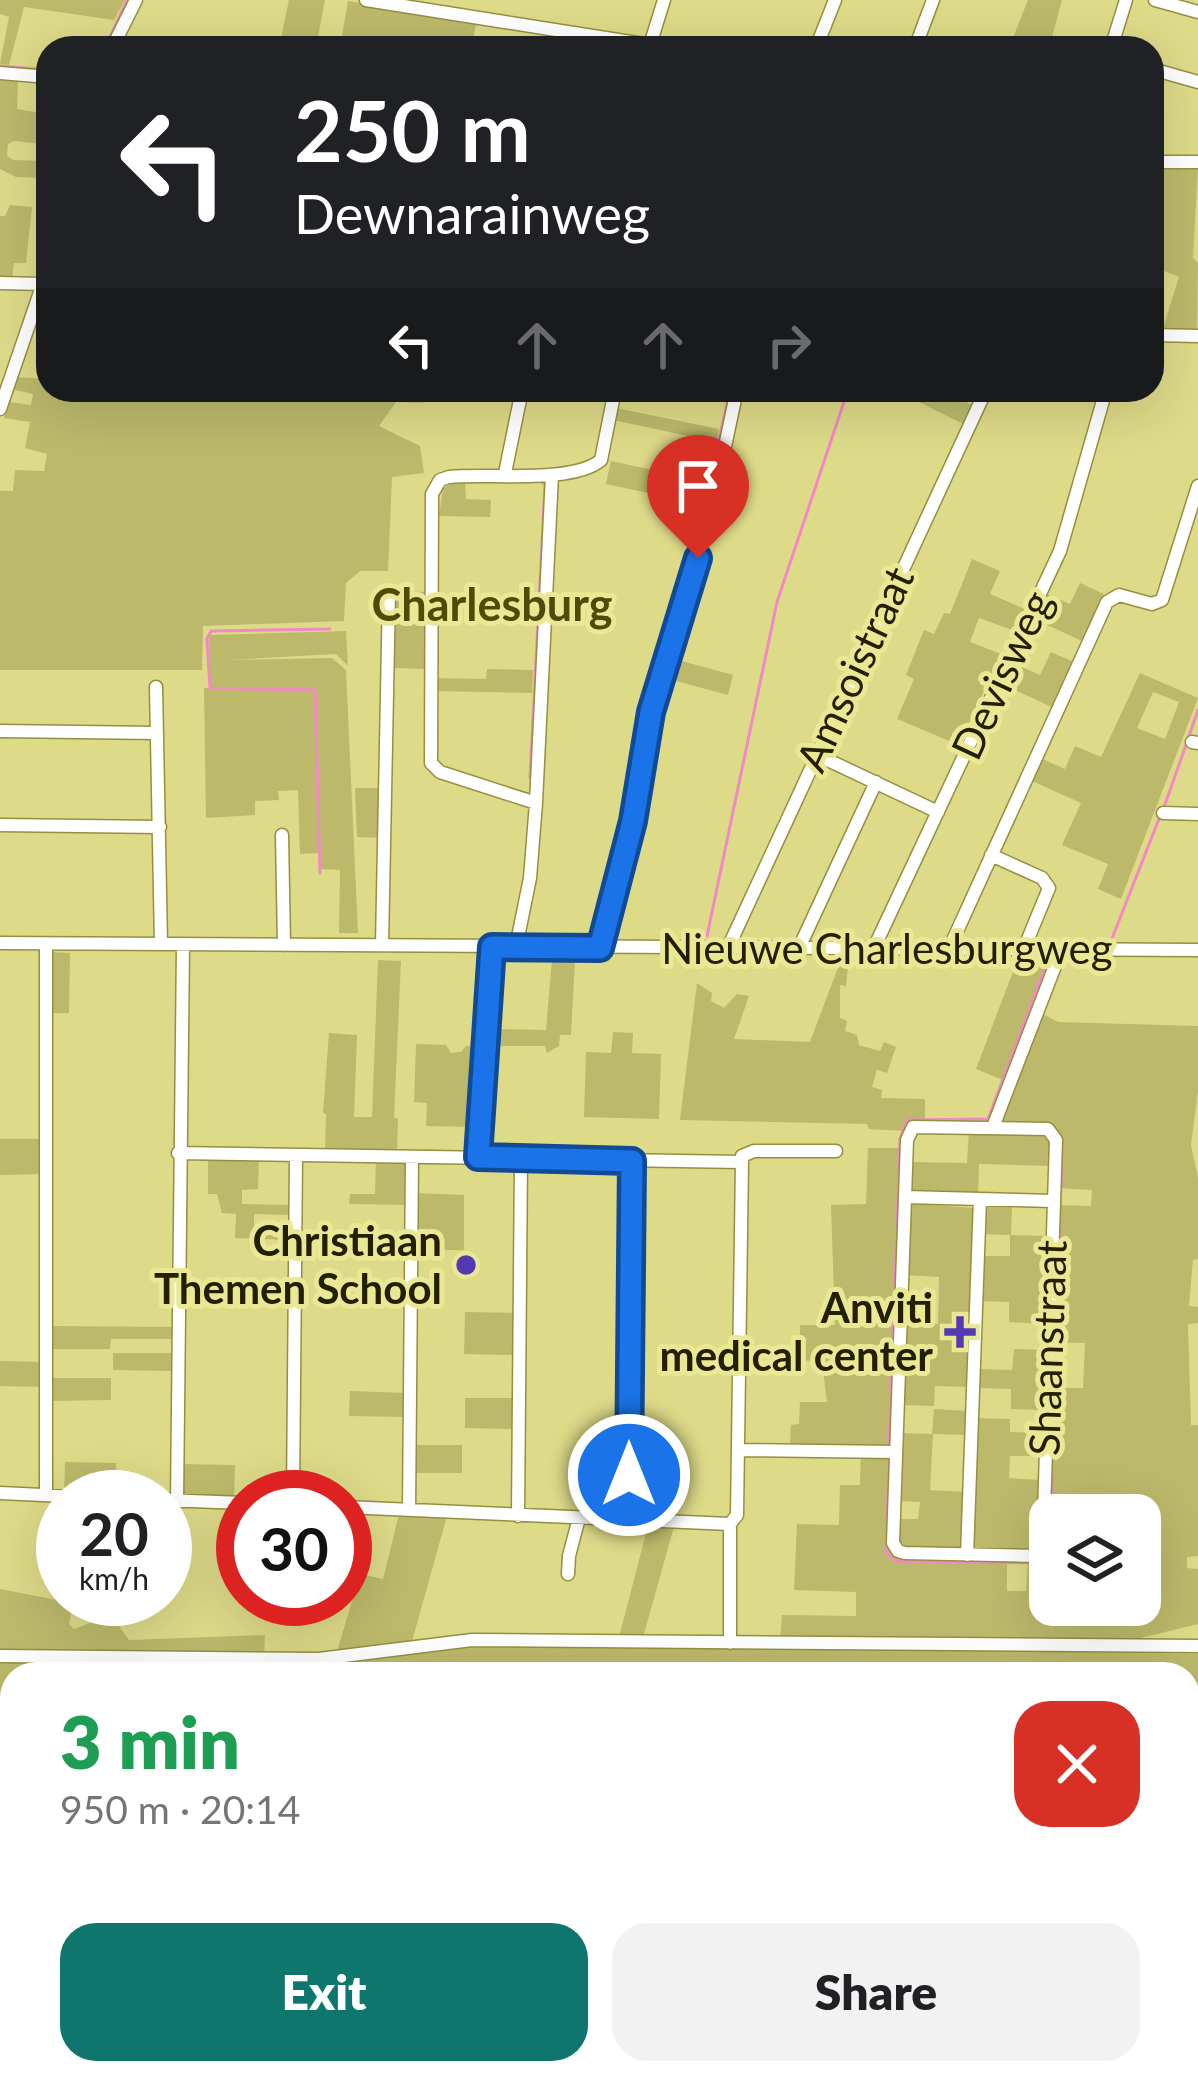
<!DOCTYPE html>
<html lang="en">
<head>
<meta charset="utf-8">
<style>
	body { margin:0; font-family:Lato,sans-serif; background:#f2f2f2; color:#202124; height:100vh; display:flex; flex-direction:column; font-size:45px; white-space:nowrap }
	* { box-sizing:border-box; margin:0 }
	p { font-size:39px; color:#757577 }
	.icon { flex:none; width:66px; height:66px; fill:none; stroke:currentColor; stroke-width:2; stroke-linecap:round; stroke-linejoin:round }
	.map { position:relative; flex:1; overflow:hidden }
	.side { position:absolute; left:0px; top:1662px; width:1200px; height:423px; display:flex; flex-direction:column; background:#fff; border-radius:36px 36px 0 0; box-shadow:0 12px 48px #0002 }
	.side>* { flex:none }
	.hud { position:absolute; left:36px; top:36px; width:1128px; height:366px; border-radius:36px; box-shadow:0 12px 48px #0002; background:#202124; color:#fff; overflow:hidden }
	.controls { position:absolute; left:1029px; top:1494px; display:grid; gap:24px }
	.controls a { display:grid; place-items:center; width:132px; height:132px; border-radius:24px; background:#fff; box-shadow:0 12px 48px #0002; font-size:60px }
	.speed { position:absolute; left:36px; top:1470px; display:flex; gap:24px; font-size:60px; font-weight:700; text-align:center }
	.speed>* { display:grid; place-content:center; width:156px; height:156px; border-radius:50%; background:#fff; box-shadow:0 12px 48px #0002; line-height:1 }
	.speed small { font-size:30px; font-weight:400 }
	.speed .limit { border:18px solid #d22; background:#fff; color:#111 }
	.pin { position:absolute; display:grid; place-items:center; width:102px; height:102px; color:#fff; margin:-123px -51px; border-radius:50% 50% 50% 0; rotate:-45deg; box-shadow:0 0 12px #0007 }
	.pin .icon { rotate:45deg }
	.me { position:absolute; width:132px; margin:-66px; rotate:0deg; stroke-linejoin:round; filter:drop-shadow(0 0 9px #0008) }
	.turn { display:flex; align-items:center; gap:42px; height:252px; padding:0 60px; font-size:54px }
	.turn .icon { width:156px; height:156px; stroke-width:2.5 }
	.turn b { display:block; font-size:84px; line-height:102px }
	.lanes { display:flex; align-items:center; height:114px; padding:0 60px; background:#0003; justify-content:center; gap:60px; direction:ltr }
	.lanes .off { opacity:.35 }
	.round { display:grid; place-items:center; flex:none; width:126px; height:126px; border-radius:36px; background:#f2f2f2 }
	.summary { display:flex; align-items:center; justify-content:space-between; height:204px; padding:0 60px }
	h1 { font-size:72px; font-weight:800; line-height:90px; color:#1e9e55 }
	.button { display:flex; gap:24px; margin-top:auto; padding:24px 60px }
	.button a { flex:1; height:138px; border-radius:36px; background:#0f766e; color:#fff; font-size:48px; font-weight:800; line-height:138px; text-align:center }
	.button a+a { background:#f2f2f2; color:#202124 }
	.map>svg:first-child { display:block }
</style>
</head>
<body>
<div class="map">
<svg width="1198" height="2084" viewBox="0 0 1198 2084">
	<rect width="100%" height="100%" fill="#ddda88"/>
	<!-- green -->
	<path fill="#bcb96b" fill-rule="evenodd" d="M0 0H125L114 20 24 7 9 65 0 64 9 17 0 14Z
		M289 0H325L316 48H171L173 37 281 38Z
		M1028 0H1062L1049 48H1009Z
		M348 1 477 21 471 48H340Z
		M0 77 18 79 17 109 41 113 42 144 14 141 8 144 7 156 13 160 48 161V178L16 177 0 169Z
		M1152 166 1198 168 1193 258 1198 263 1197 332 1162 331 1179 277 1152 266Z
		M10 205 32 207 26 263H14L12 280 0 279V216H5Z
		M15 377 48 379V390H426L423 403 396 402 379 426 420 446 424 473 392 477 388 571H360L346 583 344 621 203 626 202 670H0V491H13L15 470 44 471 47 454 25 448 30 422 4 418 9 402 31 405 33 394 11 389Z
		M923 390H942L972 405 963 424 917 401Z
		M616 408 719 429 716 442 613 420Z
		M611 461 658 471 653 494 606 484Z
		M454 483H465L466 499 491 500 490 517 439 516 443 488Z
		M972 559 1000 571 990 594 1025 609 1015 631 979 618 970 642 1001 654 959 745 897 719 914 679 906 675 924 630 934 634 944 613 950 614Z
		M1080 583 1104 594 1084 642 1032 618 1044 593 1070 604Z
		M391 591 426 592 425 669 391 668Z
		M346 631 348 666 336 654 229 660 332 658 346 670 358 933H339L340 870 320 869V853L300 854 298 790 278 791 279 800 255 801V815L206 818 204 688H210L209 635Z
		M1051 652 1076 663 1056 709 1000 683 1010 662 1040 675Z
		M671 658 733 675 728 695 665 678Z
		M487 669 533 670 532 693 431 691V678L486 679Z
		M1140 673 1198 698 1121 899 1098 889 1108 864 1062 845 1081 803 1030 780 1040 758 1065 769 1075 746 1101 757ZM1153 692 1179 702 1165 739 1137 728Z
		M355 788H384V838L357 837Z
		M50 952 70 953 69 1013H50Z
		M378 960 401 961 394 1117 398 1119 397 1152H325L326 1114 323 1113 329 1033 357 1035 354 1117H372Z
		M552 960H575L571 1035H560L559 1046 547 1053 545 1046H488L489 1029 546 1030Z
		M1017 961 1047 962 1003 1080 976 1069Z
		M839 965 848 966 846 986 840 985V1018L847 1021 845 1031 857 1035 859 1045 880 1051 884 1042 896 1047 887 1073 877 1070 872 1087 882 1090 881 1098 925 1099V1123L906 1131 869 1129 867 1124 680 1120 697 983 712 993 711 1001 724 1008 737 994 749 996 734 1039 810 1042Z
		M1041 1013 1058 1022 1198 1026V1091L1191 1145 1198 1178V1259L1193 1260 1189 1306 1198 1307V1323L1188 1324 1191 1425H1198V1556L1187 1557V1568L1198 1569V1624L1112 1645 780 1641 782 1615 856 1616V1592L794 1590 797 1524 839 1525 840 1485H860L861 1448 790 1446 791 1425 799 1424 800 1402H827L822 1362 800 1360V1325H835L831 1205 866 1204 868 1148H903L890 1546 1007 1558V1591H1026L1028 1559H1036L1051 1388H1083L1085 1343 1052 1342 1057 1205 1091 1206 1092 1190 1057 1188 1058 1130 1048 1125 1001 1122ZM1050 1515H1140V1605H1050Z
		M613 1032 633 1033 632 1053 661 1054 659 1119 584 1117 586 1052 611 1053Z
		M416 1044 446 1045 451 1053 461 1052 466 1046H482L477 1127 426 1126 427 1103 414 1102Z
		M969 1130 1051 1135 1052 1166 979 1164 978 1199 910 1196 909 1162 967 1163Z
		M0 1139H45V1174L0 1175Z
		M208 1157 259 1158 258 1189 242 1190V1204L290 1205V1215L254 1214V1230L290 1231V1240L235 1238 236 1214 222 1213 217 1194H208Z
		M376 1160 406 1161 408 1205 349 1204 350 1194H375Z
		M415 1193 464 1195V1250H415Z
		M915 1204 975 1208 970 1387 935 1386 934 1406 902 1405 904 1323 938 1324 939 1277 905 1275 910 1206Z
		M986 1206H1012L1011 1235 1049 1236 1046 1324 1009 1322V1302L979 1301 981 1256H1010V1235L981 1234Z
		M465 1312 517 1313 516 1355 464 1354Z
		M50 1326 175 1327V1339H111L110 1349H50Z
		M1014 1349 1044 1350 1042 1410 1011 1409V1389L977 1388V1369L1012 1370Z
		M113 1353H173V1371L113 1370Z
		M0 1361 45 1362V1387L0 1386Z
		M50 1378H111V1400L49 1401Z
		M350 1391 407 1393V1417L349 1416Z
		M465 1398H516V1429L465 1428Z
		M934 1409 968 1411 967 1435 933 1434 930 1490 966 1492 963 1549H902L898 1546 897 1519H918L920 1502 898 1501 900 1433 932 1434Z
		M975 1418 1010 1419V1432L1042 1433 1041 1456H1010L1009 1478 1040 1480 1037 1550H973Z
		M412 1445H462V1473H412Z
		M65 1462 116 1463 117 1495 64 1493Z
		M181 1464 235 1465 234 1500 182 1498Z
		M597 1473 625 1474 626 1510 623 1515 596 1516Z
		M399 1514 447 1516 411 1645 336 1655 360 1574 383 1579Z
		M649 1522 675 1523 642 1641H618Z
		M0 1589 73 1603 69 1624 74 1629 111 1615 129 1640 265 1635 264 1656 0 1653Z
		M472 1642 1198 1654V1716L1188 1726V1674H12V2055L0 2054V1658L314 1662Z
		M1188 1808 1193 1814 1198 1812V1881H1194L1193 1899 1198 1901V1961L1188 1969Z
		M0 2063 12 2065V2073H92L147 2079 145 2084H0Z
		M206 2073H720L730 2084H311Z
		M1042 2073H1168V2084H1037Z"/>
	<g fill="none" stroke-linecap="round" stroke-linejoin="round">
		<!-- stream -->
		<path stroke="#f289c4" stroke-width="3" d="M105 48 127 0
			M0 66 36 69
			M699 528 729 395
			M645 712 666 641
			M1189 736 1198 710
			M530 778 545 485 541 481
			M1163 810 1186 745
			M320 873 315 690 210 688 207 639 211 631 330 629
			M707 936 777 602 848 390
			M594 938 629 810
			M1111 941 1159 819
			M889 1445 900 1139 907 1120 988 1119 1047 962
			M889 1461 886 1553 895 1561 1041 1563 1049 1553 1050 1533
			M1051 1515 1062 1147
			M1171 2073V2084"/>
		<defs>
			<path id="minor" d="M366 0 650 45
				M1155 0 1198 12
				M112 48 136 0
				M659 48 650 45 664 0
				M816 48 835 0
				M915 48 933 0
				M1111 48 1126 0
				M1152 69 1198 82
				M0 73 48 77
				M1152 162H1198
				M0 283 43 284
				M1152 335 1198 336
				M0 409 48 269
				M505 473 522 390
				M156 687 161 944
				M0 731 157 733
				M1192 742 1198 743
				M815 754 938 812
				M536 803 440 772 431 763 432 494 440 480 449 477C489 473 573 484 601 460L615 390
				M1163 813 1198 814
				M0 825 160 827
				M282 835 284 945
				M991 855 1042 878 1049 888 1023 951
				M0 943 1198 950
				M382 945 389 593
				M516 947 530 878 536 803 552 475
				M600 948 633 821 651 712 714 498 737 390
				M727 950 986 390
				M798 950 876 782
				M873 950 1060 551 1106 390
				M948 951 1107 602 1119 595 1152 604 1162 600 1198 486
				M913 1127 1048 1129 1056 1140 1043 1544 1037 1556 905 1553 898 1551 893 1543 907 1140Z
				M993 1127 1055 966 1057 950
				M178 1153 742 1162
				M478 1157 492 947
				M742 1162V1156L754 1151H836
				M905 1197 1053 1201
				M738 1450 896 1452
				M0 1493 85 1497
				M46 1495V944
				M293 1497 296 1155
				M165 1500 243 1503
				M177 1501 183 945
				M345 1507 730 1524
				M409 1510 412 1158
				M518 1516 521 1158
				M629 1520 632 1161
				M967 1555 980 1199
				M568 1574 569 1556 579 1518
				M730 1643V1524L737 1515 742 1162
				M0 1656 319 1659 472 1640 1198 1646
				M1188 1728 1198 1718
				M0 2059 12 2060
				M137 2073 256 2084
				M795 2084 807 2073"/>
		</defs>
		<!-- minor casing -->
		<use href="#minor" stroke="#94903f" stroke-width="15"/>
		<!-- minor -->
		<use href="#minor" stroke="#fff" stroke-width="12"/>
	</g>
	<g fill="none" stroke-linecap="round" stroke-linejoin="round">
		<defs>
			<path id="route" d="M629 1475 632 1161 478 1157 492 947 600 948 633 821 651 712 698 558"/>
		</defs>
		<!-- route casing -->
		<use href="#route" stroke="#114b97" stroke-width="30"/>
		<!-- route -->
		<use href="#route" stroke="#1a73e8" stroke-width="21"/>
	</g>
	<!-- markers -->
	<g fill="#543ab2" stroke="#eae795" stroke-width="4.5">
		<circle cx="466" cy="1265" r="12"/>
		<path d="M954 1314h12v12h12v12h-12v12h-12v-12h-12v-12h12z"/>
	</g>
	<g text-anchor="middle" stroke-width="10" stroke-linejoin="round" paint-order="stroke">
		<!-- street labels -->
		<g font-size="42" fill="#222000" stroke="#eae795">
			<text transform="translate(855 669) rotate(-65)" y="15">Amsoistraat</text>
			<text transform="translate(1002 675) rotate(-65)" y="15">Devisweg</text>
			<text x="887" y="964">Nieuwe Charlesburgweg</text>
			<text transform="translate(1048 1348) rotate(-88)" y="15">Shaanstraat</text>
		</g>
		<!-- poi labels -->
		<g font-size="42" font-weight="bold" fill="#222000" stroke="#eae795" text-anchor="end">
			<text x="442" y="1256">Christiaan<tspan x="442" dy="48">Themen School</tspan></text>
			<text x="933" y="1323">Anviti<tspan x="933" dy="48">medical center</tspan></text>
		</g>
		<!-- neighbourhood labels -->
		<g font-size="45" font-weight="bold" fill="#4e4b06" stroke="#eae795">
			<text x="492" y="621">Charlesburg</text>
		</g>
	</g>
</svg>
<div class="controls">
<a><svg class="icon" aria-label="layers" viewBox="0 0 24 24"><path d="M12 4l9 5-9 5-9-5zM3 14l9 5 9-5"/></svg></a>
</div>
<div class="speed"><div>20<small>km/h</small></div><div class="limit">30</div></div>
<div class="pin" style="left:698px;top:558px;background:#d93025"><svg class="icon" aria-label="arrive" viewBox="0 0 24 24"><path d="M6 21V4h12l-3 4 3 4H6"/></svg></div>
<svg class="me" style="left:629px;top:1475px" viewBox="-20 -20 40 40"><circle r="17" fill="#1a73e8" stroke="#fff" stroke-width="3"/><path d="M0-11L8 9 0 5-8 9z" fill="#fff"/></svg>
<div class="hud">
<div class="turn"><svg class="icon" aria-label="left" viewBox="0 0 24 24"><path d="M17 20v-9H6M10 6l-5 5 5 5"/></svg><div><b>250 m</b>Dewnarainweg</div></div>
<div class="lanes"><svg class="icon" aria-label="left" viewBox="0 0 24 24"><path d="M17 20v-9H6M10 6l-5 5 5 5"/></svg><svg class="icon off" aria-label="ahead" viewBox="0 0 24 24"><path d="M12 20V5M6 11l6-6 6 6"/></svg><svg class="icon off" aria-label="ahead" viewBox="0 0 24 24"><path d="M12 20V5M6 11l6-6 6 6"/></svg><svg class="icon off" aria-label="right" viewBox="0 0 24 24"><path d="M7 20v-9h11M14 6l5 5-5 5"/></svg></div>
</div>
<section class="side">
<div class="summary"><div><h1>3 min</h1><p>950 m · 20:14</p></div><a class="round" style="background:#d93025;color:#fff"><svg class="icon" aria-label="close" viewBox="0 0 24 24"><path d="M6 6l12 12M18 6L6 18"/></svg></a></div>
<div class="button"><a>Exit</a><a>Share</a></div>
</section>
</div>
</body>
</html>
